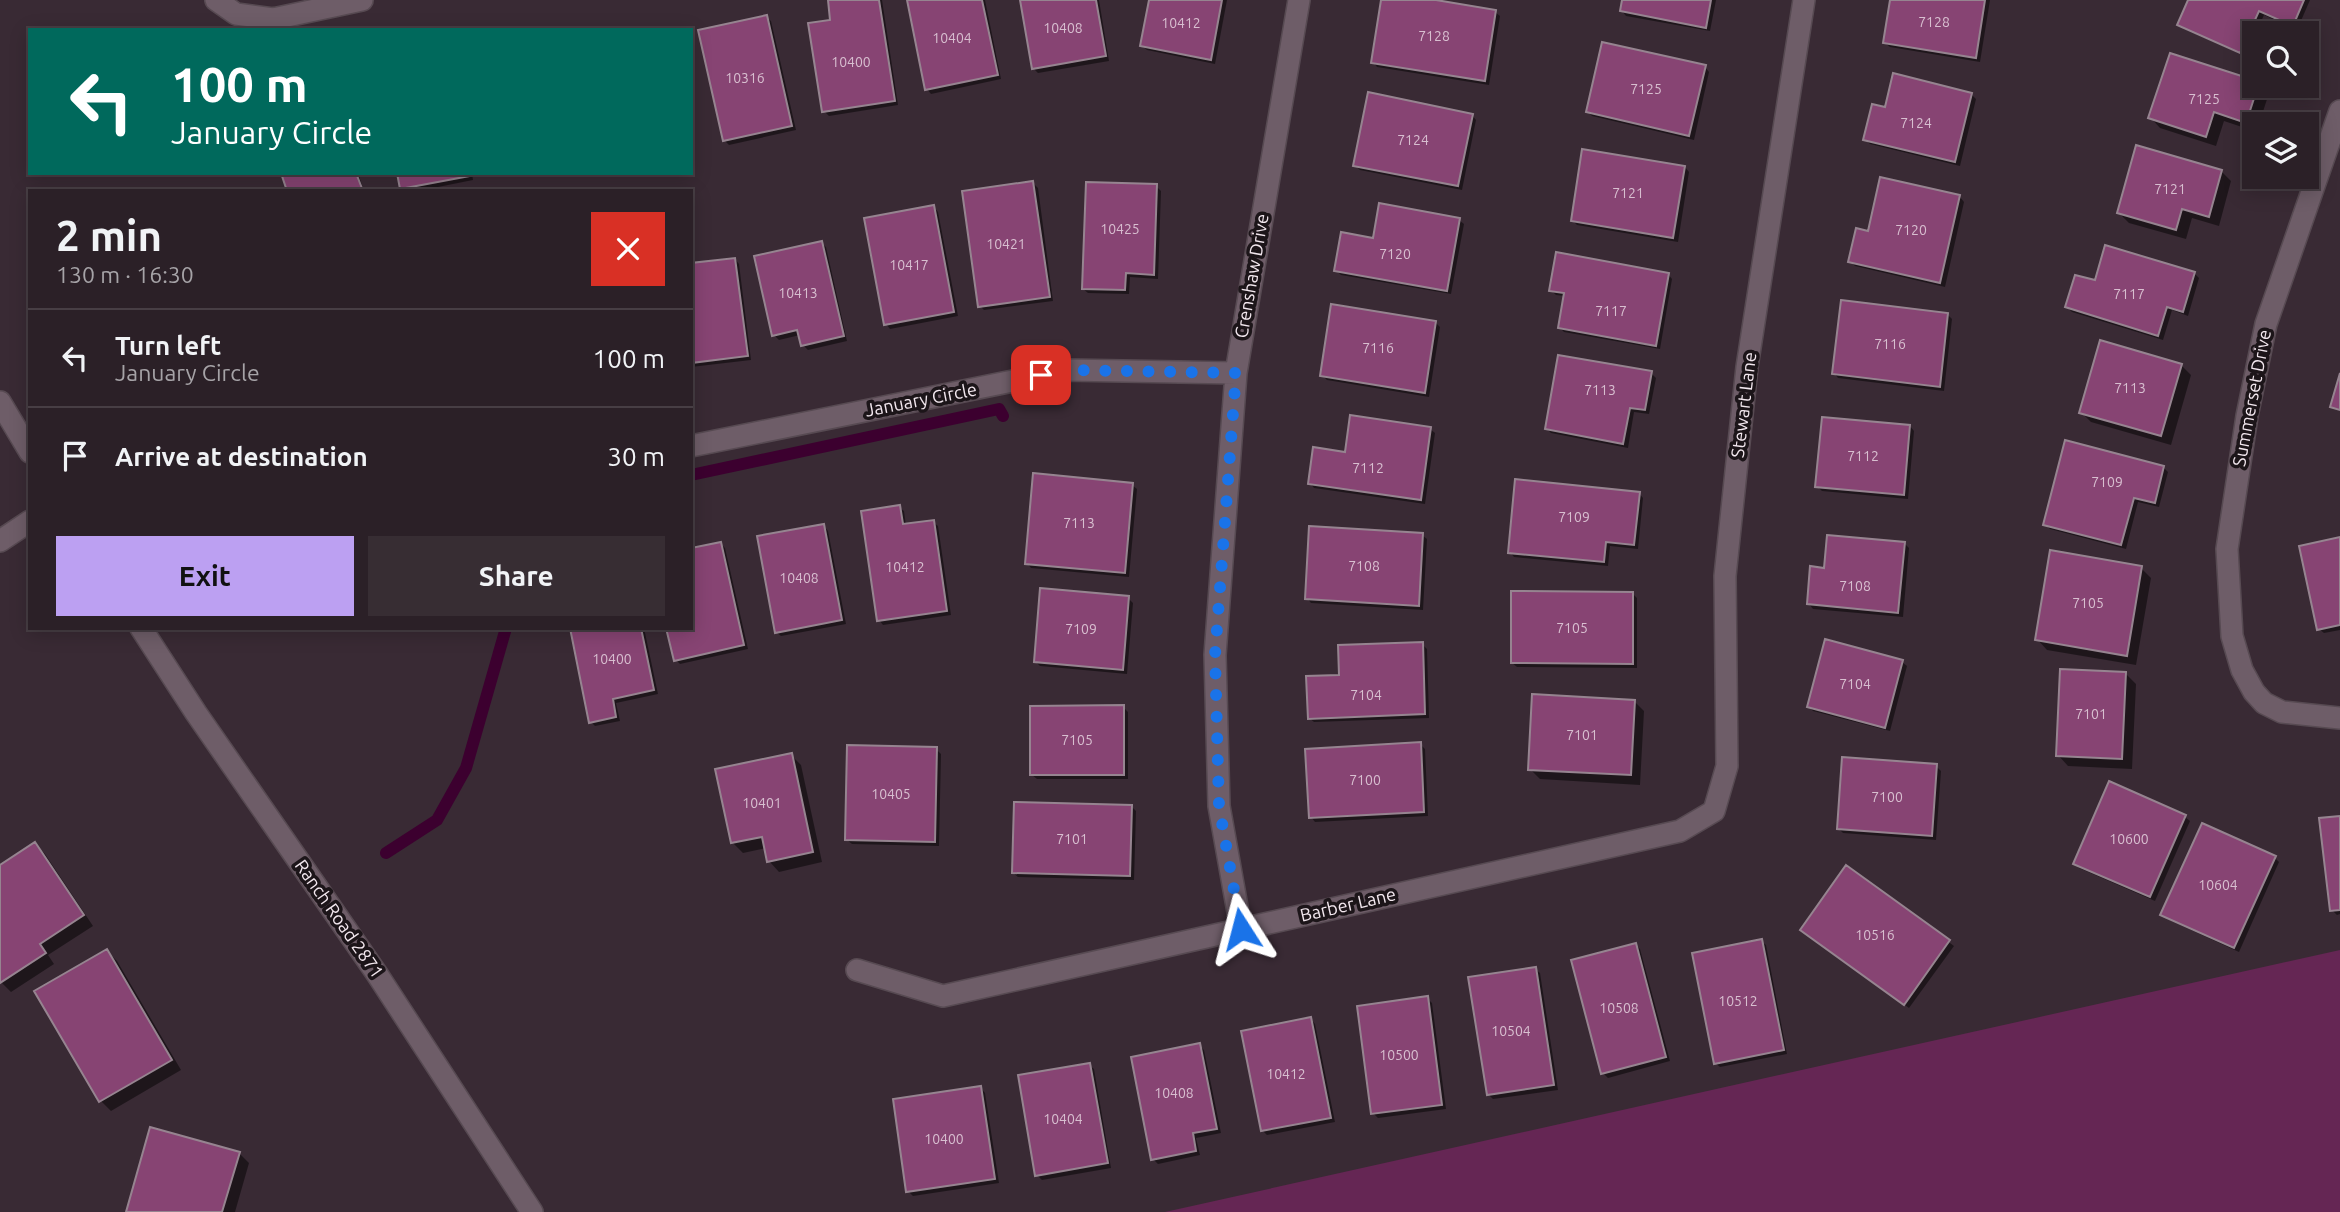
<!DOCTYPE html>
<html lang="en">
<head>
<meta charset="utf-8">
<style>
	body { margin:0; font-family:Ubuntu,sans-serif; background:#372d33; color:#f1f3f6; height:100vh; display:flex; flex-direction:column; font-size:26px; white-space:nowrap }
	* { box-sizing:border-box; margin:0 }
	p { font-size:23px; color:#a6a3a7 }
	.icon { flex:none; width:38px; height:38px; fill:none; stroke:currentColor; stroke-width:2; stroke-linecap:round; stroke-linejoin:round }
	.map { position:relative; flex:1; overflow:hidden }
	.drawer { position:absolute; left:28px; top:189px; width:665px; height:441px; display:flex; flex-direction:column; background:#2b2027; border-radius:0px; box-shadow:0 4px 18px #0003,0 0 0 2px #473e44 }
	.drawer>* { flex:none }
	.top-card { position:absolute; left:28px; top:28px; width:665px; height:147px; border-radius:0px; box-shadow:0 4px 18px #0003,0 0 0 2px #473e44; background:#00695c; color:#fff; overflow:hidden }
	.buttons { position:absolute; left:2242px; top:21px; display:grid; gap:14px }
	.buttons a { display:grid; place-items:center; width:77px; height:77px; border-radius:0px; background:#2b2027; box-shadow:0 4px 18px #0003,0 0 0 2px #473e44; font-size:35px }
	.pin { position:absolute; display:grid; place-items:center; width:60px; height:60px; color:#fff; margin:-30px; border-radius:14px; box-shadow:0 4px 10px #0006 }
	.me { position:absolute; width:77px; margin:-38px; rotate:351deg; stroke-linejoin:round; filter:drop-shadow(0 0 5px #0008) }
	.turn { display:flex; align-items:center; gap:24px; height:147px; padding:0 28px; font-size:32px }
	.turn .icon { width:91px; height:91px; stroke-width:2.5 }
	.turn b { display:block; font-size:49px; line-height:60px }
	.round { display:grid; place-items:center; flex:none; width:74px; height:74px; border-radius:0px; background:#372d33 }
	.summary { display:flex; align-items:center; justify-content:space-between; height:119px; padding:0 28px }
	h1 { font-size:42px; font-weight:600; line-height:52px }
	.cta { display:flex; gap:14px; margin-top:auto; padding:14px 28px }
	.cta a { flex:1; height:80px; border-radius:0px; background:#bca0f2; color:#111; font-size:28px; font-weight:600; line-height:80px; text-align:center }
	.cta a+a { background:#372d33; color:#f1f3f6 }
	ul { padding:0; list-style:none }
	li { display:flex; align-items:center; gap:21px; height:98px; padding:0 28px; border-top:2px solid #473e44 }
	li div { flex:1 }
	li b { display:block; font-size:26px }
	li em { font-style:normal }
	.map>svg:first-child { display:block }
</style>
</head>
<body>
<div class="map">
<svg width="2340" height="1212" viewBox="0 0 2340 1212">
	<rect width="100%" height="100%" fill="#392a34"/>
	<!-- green -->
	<path fill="#652654" d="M2340 950V1212H1165Z"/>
	<!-- shadow -->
	<path fill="#0007" d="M842 0H882L898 105 829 116 824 111 832 21Z
		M908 0H985L1001 79 931 94 927 89Z
		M1022 0H1099L1109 61 1038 73 1033 68Z
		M1150 0H1227L1215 64 1147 50 1142 46Z
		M1383 0H1425L1495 12 1500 16 1489 85 1377 67 1373 62Z
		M1624 0H1716L1710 31 1626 16 1622 11Z
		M1892 0H1990L1980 62 1890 47 1885 43Z
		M2190 0H2310L2297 30 2264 15 2245 56 2184 29 2179 24Z
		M766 17 771 21 796 130 729 145 725 141Z
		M1705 67 1709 72 1694 140 1592 116 1588 112Z
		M2254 82V86H2261L2269 93 2259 124H2254V131L2224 121 2216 146 2160 128 2150 117Z
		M1971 94 1976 99 1960 166 1870 144 1865 139 1886 109Z
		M1472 115 1476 120 1462 190 1360 170 1355 165Z
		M1685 167 1689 172 1678 242 1577 225 1573 221Z
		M2221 171 2231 181 2219 226 2192 218 2186 239 2129 223 2119 213Z
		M282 173H358L364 191H289Z
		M399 173H472L473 180 418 191H404Z
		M1033 183 1038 188 1053 301 984 310 980 306Z
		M1156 186 1161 191 1158 279 1130 277 1129 294 1088 293 1083 289Z
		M1960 197 1964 202 1945 287 1855 266 1850 261Z
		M934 207 938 212 958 316 890 329 886 324Z
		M1459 220 1464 224 1451 294 1341 275 1336 270Z
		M821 243 826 247 847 341 808 350 803 345 800 335 779 340 774 335Z
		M735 259 739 264 751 360 691 367V265Z
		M2194 273 2199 278 2188 316 2172 310 2163 340 2072 312 2067 307 2096 282Z
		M1668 274 1672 279 1660 349 1564 332 1560 328 1565 296 1556 295 1551 290Z
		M1948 315 1952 319 1944 391 1838 378 1834 373Z
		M1435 322 1440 327 1429 397 1327 380 1322 375Z
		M2181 365 2191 375 2171 445 2091 422 2081 412Z
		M1651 373 1656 378 1649 414 1634 412 1628 448 1551 433 1547 429Z
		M1910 426 1914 431 1908 499 1822 491 1817 486Z
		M1430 429 1435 433 1425 504 1314 488 1310 483 1347 454Z
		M2163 467 2168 472 2159 507 2138 502 2126 549 2050 529 2045 524Z
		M1132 485 1137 489 1129 577 1031 568 1027 563Z
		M1639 493 1643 498 1638 549 1610 546 1608 566 1514 557 1510 552Z
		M899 507 904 511 906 526 933 522 938 526 951 615 883 625 879 620Z
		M824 526 828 531 846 624 781 636 776 632Z
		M1422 535 1427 539 1423 610 1311 603 1307 598Z
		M2340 539V630L2324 633 2319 629Z
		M720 543 725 548 748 649 680 664 676 660 691 628Z
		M1905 544 1909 548 1903 617 1813 609 1809 604 1826 570Z
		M2141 568 2151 578 2136 665 2047 650 2037 639Z
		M1632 593 1637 598V668L1517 667 1512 663Z
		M1128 598 1133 603 1127 674 1040 666 1035 661Z
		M571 628H644L658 694 616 703 620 721 595 726 591 722Z
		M1422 644 1427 649 1429 718 1314 722 1309 718 1341 676Z
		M1902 662 1907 666 1890 731 1813 711 1809 707Z
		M2126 674 2136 684 2132 769 2068 766 2058 755Z
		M1634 701 1644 711 1640 785 1540 779 1530 769Z
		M1123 707 1128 712V779H1037L1032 775Z
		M1420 744 1425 749 1428 816 1315 822 1311 817Z
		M936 749 941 754 939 846 852 844 847 840Z
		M791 755 801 765 822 862 779 872 769 861 766 848 743 853 733 843Z
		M1936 766 1941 771 1936 840 1843 833 1839 829Z
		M1131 806 1136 811 1134 880 1018 877 1013 873Z
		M2185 817 2190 821 2155 901 2079 868 2075 863Z
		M2340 818V914L2337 915 2332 910Z
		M35 844 45 854 93 926 48 955 54 964 11 992 0 981V867Z
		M2275 858 2279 862 2239 952 2167 919 2162 914Z
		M1847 867 1954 946 1909 1008 1802 930Z
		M1761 941 1766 945 1787 1054 1720 1067 1715 1063Z
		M1636 945 1640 949 1670 1061 1608 1078 1603 1073Z
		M107 951 117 961 181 1070 111 1111 101 1101Z
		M1535 969 1540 973 1558 1090 1493 1099 1488 1094Z
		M1427 998 1432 1003 1446 1109 1378 1118 1373 1113Z
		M1311 1019 1315 1024 1335 1122 1267 1135 1262 1130Z
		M1199 1045 1204 1050 1221 1133 1196 1138 1200 1155 1158 1164 1153 1159Z
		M1089 1065 1094 1069 1111 1168 1042 1180 1037 1175Z
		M981 1088 985 1093 999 1183 913 1196 908 1191Z
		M239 1153 249 1163 235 1212H128Z"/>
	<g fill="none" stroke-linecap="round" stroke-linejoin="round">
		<!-- stream -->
		<path stroke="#3c002f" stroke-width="12" d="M691 475 999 409 1003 416
			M386 853 437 820 466 768 506 628"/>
	</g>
	<!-- building -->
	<path fill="#874473" stroke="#968490" stroke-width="2" d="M828 0H879L895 101 822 112 808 23 830 20Z
		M907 0H982L998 75 925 90Z
		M1020 0H1096L1106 56 1032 69Z
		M1149 0H1222L1211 60 1140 46Z
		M1381 0H1436L1496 10 1485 81 1371 63Z
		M1622 0H1711L1706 28 1620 11Z
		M1890 0H1985L1976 58 1883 43Z
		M2188 0H2304L2293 26 2259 11 2240 53 2177 25Z
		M767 15 792 126 723 141 698 30Z
		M1602 42 1706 65 1689 136 1586 112Z
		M2170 53 2254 80V86H2258L2246 123 2214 112 2206 137 2148 118Z
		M1893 73 1972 93 1955 162 1863 140 1872 104 1885 107Z
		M1368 92 1473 114 1458 186 1353 166Z
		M2136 145 2222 170 2209 217 2182 209 2176 230 2117 213Z
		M1582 149 1685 166 1673 238 1571 221Z
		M281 173H356L363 191H287Z
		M397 173H469L470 176 400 189Z
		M1880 177 1960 195 1940 283 1848 262 1856 228 1868 231Z
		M1033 181 1050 297 978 307 962 191Z
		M1086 182 1157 184 1154 275 1126 273 1125 290 1082 289Z
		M1379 203 1460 218 1447 291 1334 271 1341 232 1373 238Z
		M934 205 954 312 884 325 864 218Z
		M822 241 844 336 801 346 797 330 772 336 754 256Z
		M2105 245 2195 272 2183 312 2167 307 2158 336 2065 307 2075 275 2095 280Z
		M1556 252 1669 273 1656 346 1558 328 1564 293 1549 291Z
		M735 258 748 356 691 363V263Z
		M1841 300 1948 313 1940 387 1832 374Z
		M1331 304 1436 321 1425 393 1320 376Z
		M2100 340 2182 364 2161 436 2079 413Z
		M1558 355 1652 371 1645 410 1630 408 1623 444 1545 429Z
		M2340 373V410L2330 407Z
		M1350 415 1431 427 1421 500 1308 484 1313 447 1345 452Z
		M1822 417 1910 425 1904 495 1815 487Z
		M2065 440 2164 466 2155 503 2134 498 2121 545 2043 525Z
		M1033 473 1133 483 1125 573 1025 564Z
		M1515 479 1640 492 1634 545 1606 542 1604 562 1508 553Z
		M900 505 903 524 934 520 947 611 877 621 861 511Z
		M824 524 842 620 775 633 757 536Z
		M1309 526 1423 533 1419 606 1305 599Z
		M1827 535 1905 542 1898 613 1807 604 1810 566 1824 568Z
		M2340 537V625L2317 630 2299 546Z
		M721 542 744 645 674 661 666 628H691V548Z
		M2050 550 2142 566 2127 656 2035 640Z
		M1040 588 1129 596 1123 670 1034 662Z
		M1511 591 1633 592V664L1511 663Z
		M570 628H641L654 690 613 699 616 717 589 723Z
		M1825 639 1903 660 1885 728 1807 707Z
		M1423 642 1425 714 1308 719 1306 676 1339 675 1338 645Z
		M2060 669 2126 672 2122 759 2056 756Z
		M1532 694 1635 700 1631 775 1528 770Z
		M1124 705V775H1030V706Z
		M1421 742 1424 812 1309 818 1305 749Z
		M847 745 937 747 935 842 845 840Z
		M792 753 813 852 767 862 762 837 731 843 715 769Z
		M1842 757 1937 764 1932 836 1837 829Z
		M2109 781 2186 815 2150 897 2073 864Z
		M1014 802 1132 805 1130 876 1012 873Z
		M2340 816V910L2330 911 2319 818Z
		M2202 823 2276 856 2234 948 2160 915Z
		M35 842 84 915 40 944 46 953 0 983V865Z
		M1846 865 1950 940 1904 1005 1800 930Z
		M1762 939 1784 1050 1714 1064 1692 953Z
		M1636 943 1666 1057 1601 1074 1571 960Z
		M107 949 172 1060 99 1102 34 991Z
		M1536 967 1554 1085 1487 1095 1468 977Z
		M1428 996 1442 1105 1371 1114 1357 1006Z
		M1311 1017 1331 1118 1261 1131 1241 1031Z
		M1200 1043 1217 1129 1193 1133 1196 1151 1151 1160 1131 1057Z
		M1090 1063 1108 1163 1035 1176 1018 1075Z
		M981 1086 995 1179 906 1192 893 1099Z
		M150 1127 240 1152 222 1212H126Z"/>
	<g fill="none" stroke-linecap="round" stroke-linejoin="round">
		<defs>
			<path id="street" d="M216 0 236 14 273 19 362 0
				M2340 111 2266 324 2247 416 2227 549 2232 636 2242 670 2254 692 2264 703 2282 712 2340 718
				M691 446 1067 370 1236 373
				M0 541 30 521
				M1241 929 1219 806 1215 655 1236 373 1299 0
				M857 970 943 996 1680 831 1714 811 1727 766 1725 576 1747 367 1804 0"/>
			<path id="secondary" d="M0 402 30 452
				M141 628 196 713 377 974 532 1212"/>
		</defs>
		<!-- street casing -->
		<use href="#street" stroke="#574a52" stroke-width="24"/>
		<!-- secondary casing -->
		<use href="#secondary" stroke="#574a52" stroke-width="24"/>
		<!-- street -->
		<use href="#street" stroke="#6e5d68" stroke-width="21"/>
		<!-- secondary -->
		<use href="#secondary" stroke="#6e5d68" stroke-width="21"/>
	</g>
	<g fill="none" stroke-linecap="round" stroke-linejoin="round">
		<!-- route -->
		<path stroke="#1a73e8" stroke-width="12" stroke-dasharray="0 21.6" d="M1041 375 1067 370 1236 373 1215 655 1219 806 1241 929"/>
	</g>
	<g text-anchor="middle" stroke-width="7" stroke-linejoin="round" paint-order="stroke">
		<!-- number labels -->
		<g font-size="14" fill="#d8bfd0">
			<text x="1934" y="27">7128</text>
			<text x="1181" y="28">10412</text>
			<text x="1063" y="33">10408</text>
			<text x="1434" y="41">7128</text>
			<text x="952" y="43">10404</text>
			<text x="851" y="67">10400</text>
			<text x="745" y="83">10316</text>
			<text x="1646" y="94">7125</text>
			<text x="2204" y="104">7125</text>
			<text x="1916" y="128">7124</text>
			<text x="1413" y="145">7124</text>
			<text x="2170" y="194">7121</text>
			<text x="1628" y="198">7121</text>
			<text x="1120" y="234">10425</text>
			<text x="1911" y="235">7120</text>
			<text x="1006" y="249">10421</text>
			<text x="1395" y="259">7120</text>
			<text x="909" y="270">10417</text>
			<text x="798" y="298">10413</text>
			<text x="2129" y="299">7117</text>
			<text x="1611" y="316">7117</text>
			<text x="1890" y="349">7116</text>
			<text x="1378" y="353">7116</text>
			<text x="2130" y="393">7113</text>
			<text x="1600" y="395">7113</text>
			<text x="1863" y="461">7112</text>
			<text x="1368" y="473">7112</text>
			<text x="2107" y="487">7109</text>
			<text x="1574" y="522">7109</text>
			<text x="1079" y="528">7113</text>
			<text x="1364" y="571">7108</text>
			<text x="905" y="572">10412</text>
			<text x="799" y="583">10408</text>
			<text x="1855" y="591">7108</text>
			<text x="2088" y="608">7105</text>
			<text x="1572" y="633">7105</text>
			<text x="1081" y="634">7109</text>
			<text x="612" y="664">10400</text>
			<text x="1855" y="689">7104</text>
			<text x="1366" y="700">7104</text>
			<text x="2091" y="719">7101</text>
			<text x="1582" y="740">7101</text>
			<text x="1077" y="745">7105</text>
			<text x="1365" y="785">7100</text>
			<text x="891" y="799">10405</text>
			<text x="1887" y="802">7100</text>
			<text x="762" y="808">10401</text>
			<text x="1072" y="844">7101</text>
			<text x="2129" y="844">10600</text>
			<text x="2218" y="890">10604</text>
			<text x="1875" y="940">10516</text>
			<text x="1738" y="1006">10512</text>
			<text x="1619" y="1013">10508</text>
			<text x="1511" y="1036">10504</text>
			<text x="1399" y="1060">10500</text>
			<text x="1286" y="1079">10412</text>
			<text x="1174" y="1098">10408</text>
			<text x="1063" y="1124">10404</text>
			<text x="944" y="1144">10400</text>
		</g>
		<!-- street labels -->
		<g font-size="18" fill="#f3e8ef" stroke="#1c1519">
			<text transform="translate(1252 276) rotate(-80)" y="6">Crenshaw Drive</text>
			<text transform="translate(2252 398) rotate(-79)" y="6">Summerset Drive</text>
			<text transform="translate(921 400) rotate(-11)" y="6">January Circle</text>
			<text transform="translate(1744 405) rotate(-83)" y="6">Stewart Lane</text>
			<text transform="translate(1348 905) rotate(-13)" y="6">Barber Lane</text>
			<text transform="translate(339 919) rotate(55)" y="6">Ranch Road 2871</text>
		</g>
	</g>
</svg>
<div class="buttons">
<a><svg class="icon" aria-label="search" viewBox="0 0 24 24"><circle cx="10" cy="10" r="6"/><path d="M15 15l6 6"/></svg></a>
<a><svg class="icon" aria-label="layers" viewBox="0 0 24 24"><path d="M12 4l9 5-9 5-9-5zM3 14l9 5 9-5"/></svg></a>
</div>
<div class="pin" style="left:1041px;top:375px;background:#d93025"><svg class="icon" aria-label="arrive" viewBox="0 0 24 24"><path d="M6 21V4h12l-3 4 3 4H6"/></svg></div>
<svg class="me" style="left:1241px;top:929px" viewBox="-20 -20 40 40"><path d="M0-17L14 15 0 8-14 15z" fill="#1a73e8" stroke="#fff" stroke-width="4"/></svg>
<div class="top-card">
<div class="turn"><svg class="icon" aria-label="left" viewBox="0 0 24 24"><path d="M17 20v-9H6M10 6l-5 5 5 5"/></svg><div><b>100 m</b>January Circle</div></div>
</div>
<section class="drawer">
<div class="summary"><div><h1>2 min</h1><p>130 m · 16:30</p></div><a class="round" style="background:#d93025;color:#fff"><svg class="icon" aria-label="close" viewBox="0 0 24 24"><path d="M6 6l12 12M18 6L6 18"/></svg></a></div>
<ul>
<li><svg class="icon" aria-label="left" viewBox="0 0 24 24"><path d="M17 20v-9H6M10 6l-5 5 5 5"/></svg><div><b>Turn left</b><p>January Circle</p></div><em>100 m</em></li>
<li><svg class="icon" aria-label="arrive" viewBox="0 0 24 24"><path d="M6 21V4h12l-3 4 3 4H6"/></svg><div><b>Arrive at destination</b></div><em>30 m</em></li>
</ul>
<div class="cta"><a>Exit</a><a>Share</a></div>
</section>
</div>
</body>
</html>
